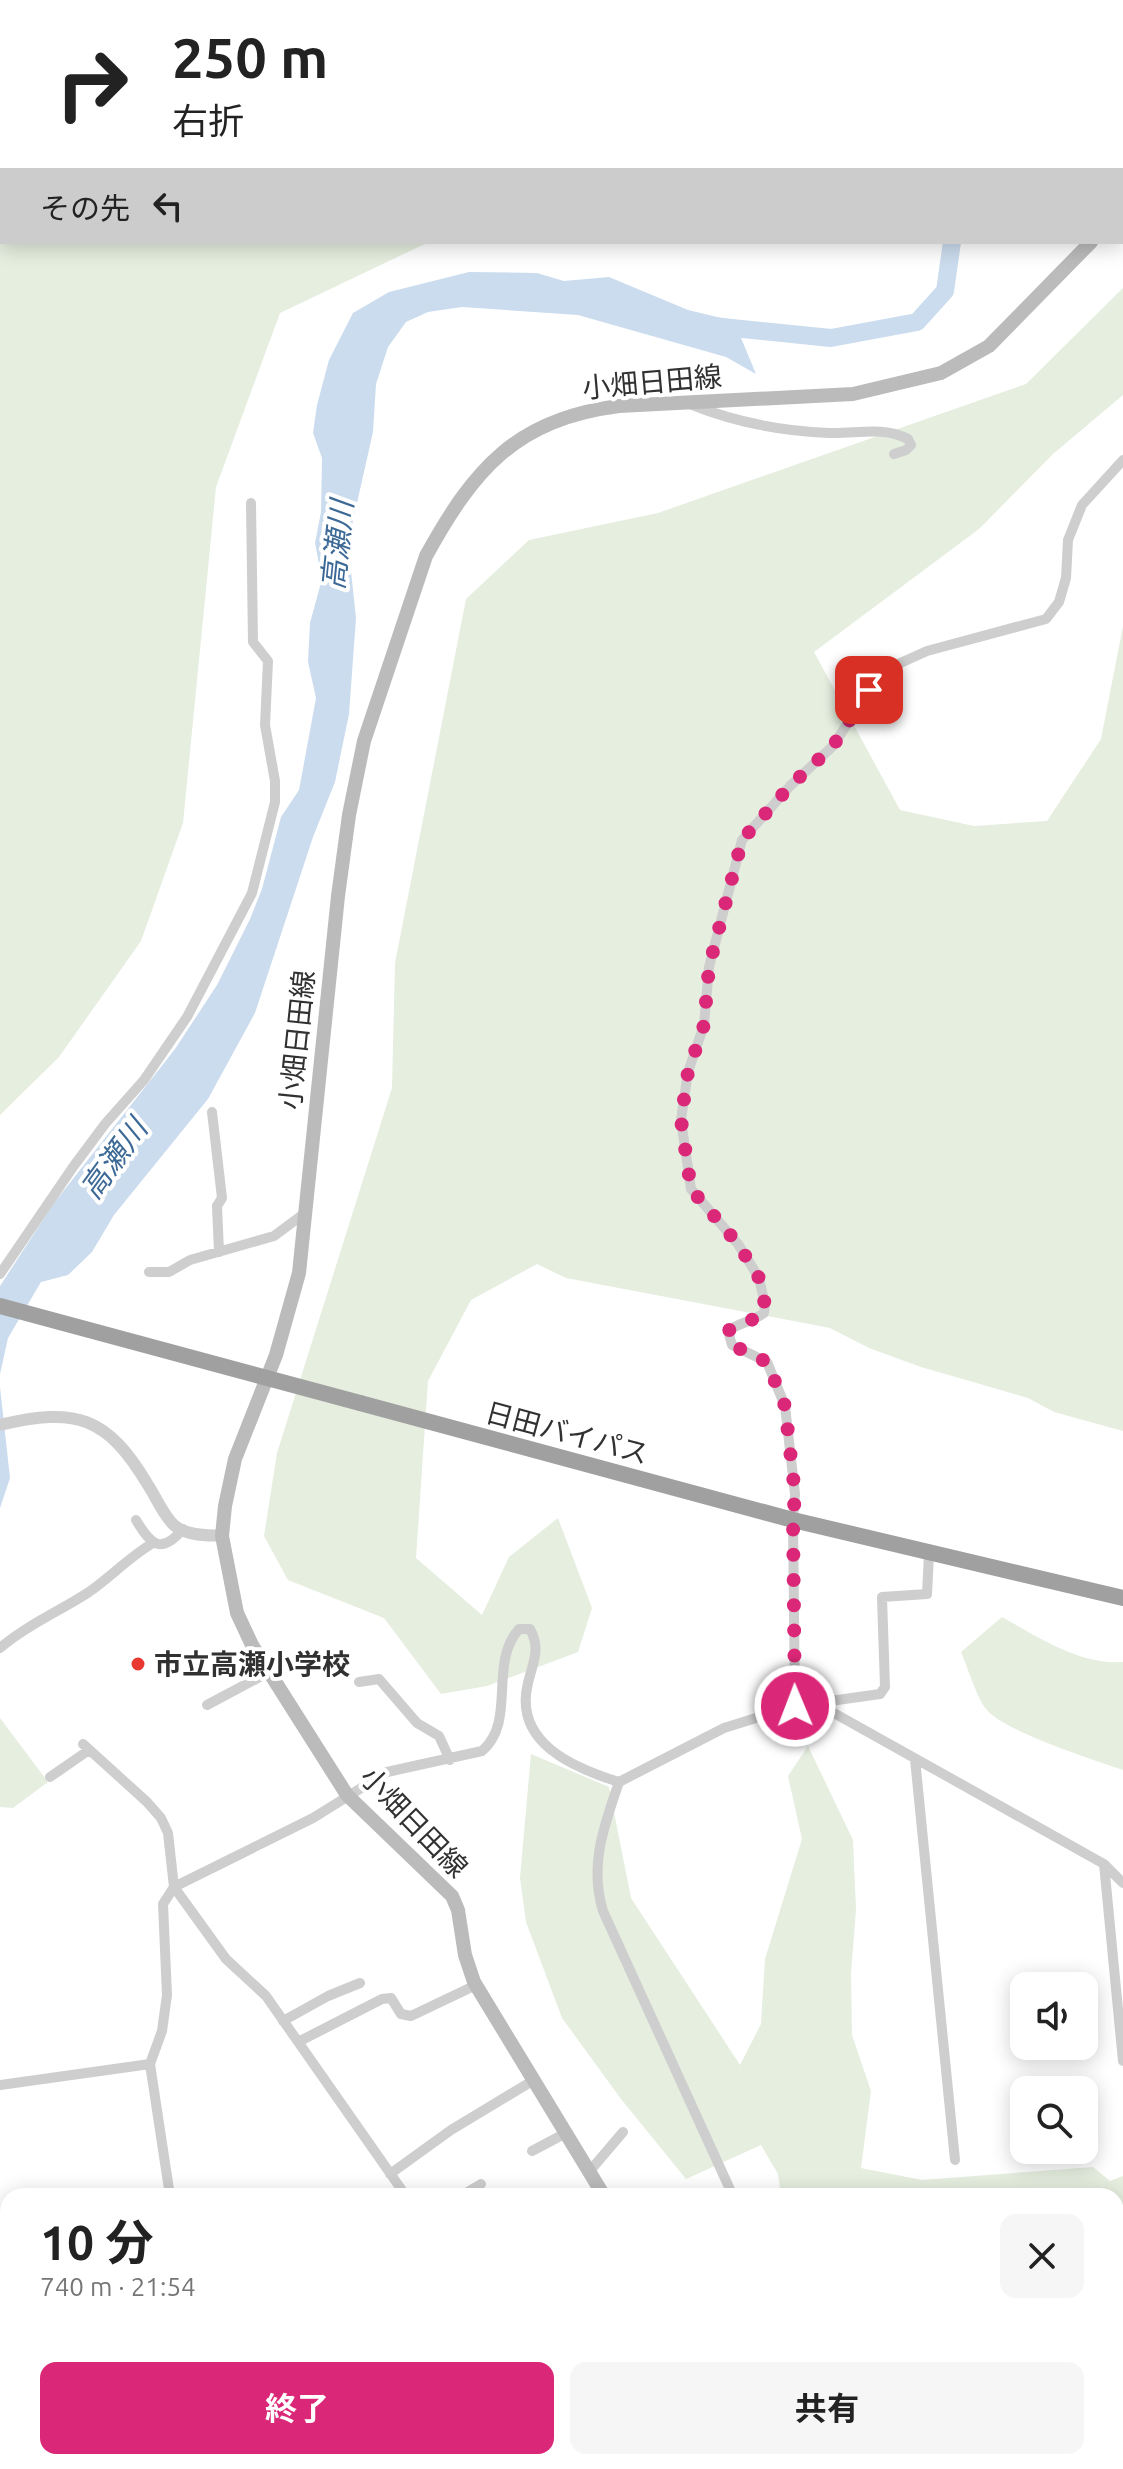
<!DOCTYPE html>
<html lang="ja">
<head>
<meta charset="utf-8">
<style>
	body { margin:0; font-family:Ubuntu,"Noto Sans JP",sans-serif; background:#f6f6f6; color:#222; height:100vh; display:flex; flex-direction:column; font-size:30px; white-space:nowrap }
	* { box-sizing:border-box; margin:0 }
	p { font-size:26px; color:#767676 }
	.icon { flex:none; width:44px; height:44px; fill:none; stroke:currentColor; stroke-width:2; stroke-linecap:round; stroke-linejoin:round }
	.map { position:relative; flex:1; overflow:hidden }
	.sheet { position:absolute; left:0px; top:2188px; width:1124px; height:282px; display:flex; flex-direction:column; background:#fff; border-radius:24px 24px 0 0; box-shadow:0 4px 20px #0003 }
	.sheet>* { flex:none }
	.hud { position:absolute; left:0px; top:0px; width:1124px; height:244px; box-shadow:0 4px 20px #0003; background:#fff; color:#222; overflow:hidden }
	.fabs { position:absolute; left:1010px; top:1972px; display:grid; gap:16px }
	.fabs a { display:grid; place-items:center; width:88px; height:88px; border-radius:16px; background:#fff; box-shadow:0 4px 20px #0003; font-size:40px }
	.pin { position:absolute; display:grid; place-items:center; width:68px; height:68px; color:#fff; margin:-34px; border-radius:16px; box-shadow:0 4px 12px #0006 }
	.me { position:absolute; width:88px; margin:-44px; rotate:359deg; stroke-linejoin:round; filter:drop-shadow(0 0 6px #0008) }
	.turn { display:flex; align-items:center; gap:28px; height:168px; padding:0 40px; font-size:36px }
	.turn .icon { width:104px; height:104px; stroke-width:2.5 }
	.turn b { display:block; font-size:56px; line-height:68px }
	.then { display:flex; align-items:center; height:76px; padding:0 40px; background:#0003; gap:16px; font-size:30px }
	.round { display:grid; place-items:center; flex:none; width:84px; height:84px; border-radius:16px; background:#f6f6f6 }
	.summary { display:flex; align-items:center; justify-content:space-between; height:136px; padding:0 40px }
	h1 { font-size:48px; font-weight:700; line-height:60px }
	.cta { display:flex; gap:16px; margin-top:auto; padding:16px 40px }
	.cta a { flex:1; height:92px; border-radius:16px; background:#db2777; color:#fff; font-size:32px; font-weight:700; line-height:92px; text-align:center }
	.cta a+a { background:#f6f6f6; color:#222 }
	.map>svg:first-child { display:block }
</style>
</head>
<body>
<div class="map">
<svg width="1123" height="2469" viewBox="0 0 1123 2469">
	<rect width="100%" height="100%" fill="#fff"/>
	<!-- green -->
	<path fill="#e5eedf" d="M0 0H882L2 2V242H429L280 313 216 487 183 823 141 941 59 1057 0 1115Z
		M1123 288V395L1053 454 979 529 814 652 900 810 974 826 1047 821 1101 739 1123 626V1431L1054 1412 1028 1398 921 1367 869 1348 830 1328 566 1278 537 1264 471 1300 428 1381 416 1558 482 1615 509 1557 558 1518 592 1608 578 1652 487 1686 441 1694 384 1618 288 1580 264 1536 277 1453 392 1088 395 963 466 599 529 540 658 513 1026 384Z
		M1002 1617C1038 1637 1080 1665 1123 1662V1770C1094 1760 1003 1731 986 1709 976 1696 968 1668 961 1652Z
		M0 1718 48 1782 13 1808 0 1807Z
		M808 1746 853 1840 856 1910 851 1973 852 2035 871 2091 861 2168 922 2180 1093 2167 1110 2181 1123 2176V2333L1116 2332V2196H781L778 2174 761 2145 686 2179 621 2099 562 2018 526 1922 520 1878 531 1754 609 1787 631 1898 740 2065 761 2024 765 1959 802 1839 788 1776Z"/>
	<!-- water -->
	<path fill="#cbdcee" d="M469 272 537 273 564 281 609 277 688 310 734 321 756 374 726 357 578 315 462 307 428 312 406 322 388 347 376 384 373 432 348 543 356 618 349 714 335 782 313 837 255 1013 208 1099 114 1215 92 1252 68 1275 41 1282 8 1338 0 1374V1286L54 1203 175 1049 217 985 250 919 262 889 281 817 299 790 316 698 308 662 310 623 322 579 315 543 321 512 322 458 313 433 317 405 329 360 353 313 389 292Z
		M0 1387 10 1478 0 1508Z"/>
	<g fill="none" stroke-linecap="round" stroke-linejoin="round">
		<!-- river -->
		<path stroke="#cbdcee" stroke-width="18" d="M972 0V2
			M713 326 831 338 917 322 945 291 952 242"/>
		<!-- minor -->
		<path stroke="#cecece" stroke-width="10" d="M690 404C734 422 781 431 829 433 856 434 883 426 908 439L911 445 906 450 894 454
			M212 1112 222 1198 217 1206 219 1252
			M149 1272H169L190 1260 274 1236 305 1213
			M0 1274 73 1167 105 1124 144 1080 187 1017 252 893 275 802V781L265 725 268 661 253 642 251 503
			M136 1520C151 1545 161 1555 183 1529
			M0 1648C27 1625 60 1611 89 1592 112 1576 129 1557 153 1543
			M359 1682 379 1679 417 1723 439 1736 450 1760
			M816 1703 1104 1864 1123 1883
			M207 1705 269 1672
			M795 1706 793 1520 795 1494 785 1406 767 1362 732 1345 728 1331C740 1322 752 1322 764 1313L765 1305 759 1278 738 1244 691 1189 681 1120 688 1072 704 1025 709 967 742 840 790 786 833 746 869 690 887 669 927 651 1046 619 1059 602 1066 578 1068 540 1082 505 1123 460
			M83 1744 147 1802 161 1818 168 1833 174 1887 226 1959 266 1996 406 2196
			M915 1759 955 2160
			M50 1777 89 1750
			M1104 1864 1123 2061
			M283 2021 328 1996 360 1983
			M298 2042 382 1999 391 1998 401 2014 411 2016 476 1985
			M0 2085 150 2064
			M532 2151 566 2133
			M589 2172 623 2132
			M390 2174 451 2130 534 2080
			M170 2196 150 2064 162 2031 167 1995 163 1904 174 1887 313 1818 387 1772 482 1751C517 1721 488 1664 519 1629H530C541 1649 533 1662 528 1683 513 1743 574 1768 619 1782
			M461 2196 481 2184
			M733 2196 603 1911C589 1865 604 1826 619 1782L724 1728 795 1706 880 1694 885 1687 882 1597 927 1594 929 1554
			M0 2285 8 2284
			M364 2462 367 2469
			M583 2462 587 2469
			M158 2469 160 2462
			M289 2469 292 2462
			M812 2469 822 2462
			M905 2469 915 2462"/>
		<!-- tertiary -->
		<path stroke="#cecece" stroke-width="12" d="M0 1425C76 1407 107 1416 148 1485 156 1497 164 1517 175 1526 188 1536 207 1535 222 1536"/>
		<!-- secondary -->
		<path stroke="#bbb" stroke-width="14" d="M1122 204 1123 202
			M604 2196 474 1982 465 1955 458 1910 452 1896 347 1795 252 1645 237 1613 222 1536 225 1506 235 1459 276 1355 299 1273 338 896 349 815 364 741 426 556C474 469 516 419 619 406L853 394 941 373 989 346 1091 242
			M778 2462 783 2469"/>
		<!-- trunk -->
		<path stroke="#a0a0a0" stroke-width="16" d="M360 1403 793 1520 1123 1598"/>
		<!-- trunk-bridge -->
		<path stroke="#a0a0a0" stroke-width="16" d="M0 1306 360 1403"/>
	</g>
	<g fill="none" stroke-linecap="round" stroke-linejoin="round">
		<!-- route -->
		<path stroke="#db2777" stroke-width="14" stroke-dasharray="0 25.2" d="M795 1706 793 1520 795 1494 785 1406 767 1362 732 1345 728 1331C740 1322 752 1322 764 1313L765 1305 759 1278 738 1244 691 1189 681 1120 688 1072 704 1025 709 967 742 840 790 786 833 746 869 690"/>
	</g>
	<!-- markers -->
	<circle fill="#e93831" stroke="#fff" stroke-width="3" cx="138" cy="1664" r="8"/>
	<g text-anchor="middle" stroke-width="8" stroke-linejoin="round" paint-order="stroke">
		<!-- street labels -->
		<g font-size="28" fill="#313131" stroke="#fff">
			<text transform="translate(652 382) rotate(-5)" y="10">小畑日田線</text>
			<text transform="translate(297 1040) rotate(-84)" y="10">小畑日田線</text>
			<text transform="translate(567 1433) rotate(15)" y="10">日田バイパス</text>
			<text transform="translate(414 1822) rotate(46)" y="10">小畑日田線</text>
		</g>
		<!-- poi labels -->
		<g font-size="28" font-weight="bold" fill="#313131" stroke="#fff" text-anchor="start">
			<text x="154" y="1674">市立高瀬小学校</text>
		</g>
		<!-- water labels -->
		<g font-size="30" font-style="italic" fill="#3c6996" stroke="#fff">
			<text transform="translate(338 545) rotate(-84)" y="10">高瀬川</text>
			<text transform="translate(114 1159) rotate(-54)" y="10">高瀬川</text>
		</g>
	</g>
</svg>
<div class="fabs">
<a><svg class="icon" aria-label="sound" viewBox="0 0 24 24"><path d="M4 9h4l5-4v14l-5-4H4zM17 9q2 3 0 6"/></svg></a>
<a><svg class="icon" aria-label="search" viewBox="0 0 24 24"><circle cx="10" cy="10" r="6"/><path d="M15 15l6 6"/></svg></a>
</div>
<div class="pin" style="left:869px;top:690px;background:#d93025"><svg class="icon" aria-label="arrive" viewBox="0 0 24 24"><path d="M6 21V4h12l-3 4 3 4H6"/></svg></div>
<svg class="me" style="left:795px;top:1706px" viewBox="-20 -20 40 40"><circle r="17" fill="#db2777" stroke="#fff" stroke-width="3"/><path d="M0-11L8 9 0 5-8 9z" fill="#fff"/></svg>
<div class="hud">
<div class="turn"><svg class="icon" aria-label="right" viewBox="0 0 24 24"><path d="M7 20v-9h11M14 6l5 5-5 5"/></svg><div><b>250 m</b>右折</div></div>
<div class="then">その先<svg class="icon" aria-label="left" viewBox="0 0 24 24"><path d="M17 20v-9H6M10 6l-5 5 5 5"/></svg></div>
</div>
<section class="sheet">
<div class="summary"><div><h1>10 分</h1><p>740 m · 21:54</p></div><a class="round"><svg class="icon" aria-label="close" viewBox="0 0 24 24"><path d="M6 6l12 12M18 6L6 18"/></svg></a></div>
<div class="cta"><a>終了</a><a>共有</a></div>
</section>
</div>
</body>
</html>
